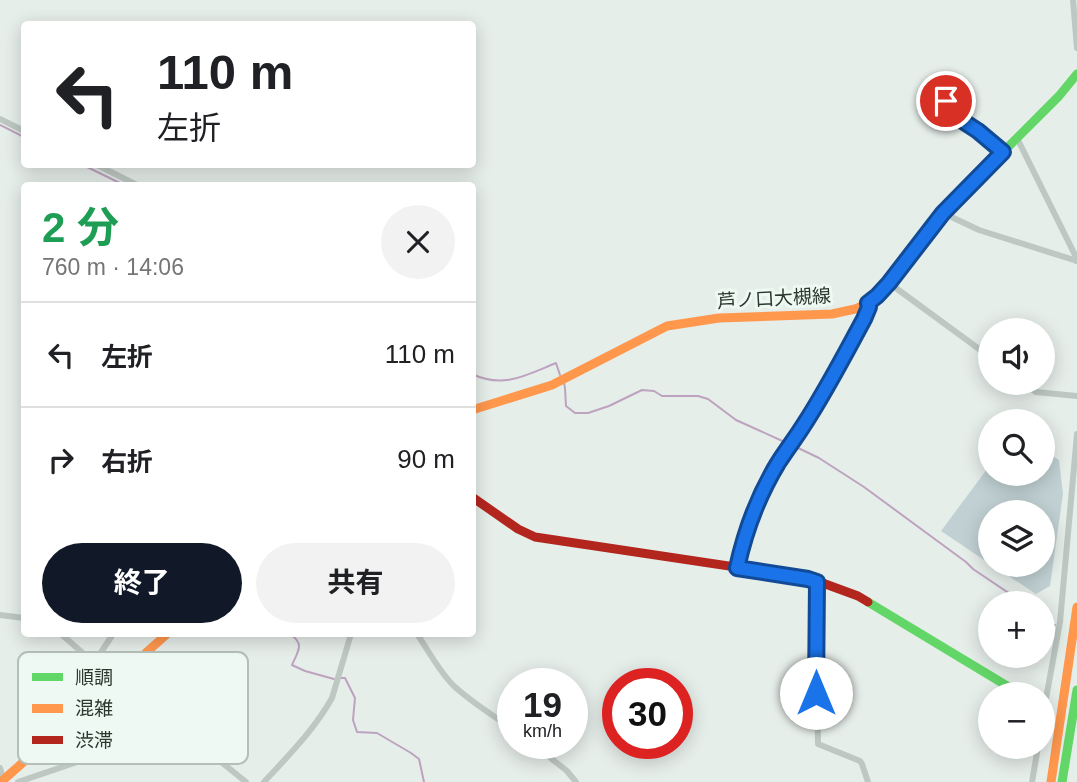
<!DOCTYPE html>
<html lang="ja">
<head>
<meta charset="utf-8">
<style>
	body { margin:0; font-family:Helvetica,"Noto Sans JP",sans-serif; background:#f2f2f2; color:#202124; height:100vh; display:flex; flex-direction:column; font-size:26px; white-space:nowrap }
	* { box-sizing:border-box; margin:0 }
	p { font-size:23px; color:#757577 }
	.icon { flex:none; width:38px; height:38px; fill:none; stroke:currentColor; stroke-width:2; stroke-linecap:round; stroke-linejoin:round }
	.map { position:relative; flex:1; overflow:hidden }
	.panel { position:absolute; left:21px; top:182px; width:455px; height:455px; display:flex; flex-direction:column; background:#fff; border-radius:7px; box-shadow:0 4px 18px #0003 }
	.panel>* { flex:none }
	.hud { position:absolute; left:21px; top:21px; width:455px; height:147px; border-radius:7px; box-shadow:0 4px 18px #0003; background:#fff; color:#202124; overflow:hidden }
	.fabs { position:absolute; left:978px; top:318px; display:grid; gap:14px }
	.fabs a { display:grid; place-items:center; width:77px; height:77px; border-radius:50%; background:#fff; box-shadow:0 4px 18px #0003; font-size:35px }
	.speed { position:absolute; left:497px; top:668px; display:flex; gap:14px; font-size:35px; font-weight:700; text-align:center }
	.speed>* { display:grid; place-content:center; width:91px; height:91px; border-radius:50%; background:#fff; box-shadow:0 4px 18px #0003; line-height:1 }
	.speed small { font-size:18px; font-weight:400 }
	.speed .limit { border:10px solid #d22; background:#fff; color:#111 }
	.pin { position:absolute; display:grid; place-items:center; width:60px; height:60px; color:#fff; margin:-30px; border:4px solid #fff; border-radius:50%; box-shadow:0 2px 7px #0007 }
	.me { position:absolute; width:77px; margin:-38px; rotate:0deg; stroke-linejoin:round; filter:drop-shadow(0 0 5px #0008) }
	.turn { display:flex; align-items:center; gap:24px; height:147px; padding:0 21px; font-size:32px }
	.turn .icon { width:91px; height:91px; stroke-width:2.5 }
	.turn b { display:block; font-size:49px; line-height:60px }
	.round { display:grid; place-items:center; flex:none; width:74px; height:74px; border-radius:37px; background:#f2f2f2 }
	.head { display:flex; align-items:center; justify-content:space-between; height:119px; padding:0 21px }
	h1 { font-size:42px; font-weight:700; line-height:52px; color:#1e9e55 }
	.primary-button { display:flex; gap:14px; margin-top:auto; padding:14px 21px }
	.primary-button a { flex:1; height:80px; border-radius:42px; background:#111827; color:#fff; font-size:28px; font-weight:700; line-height:80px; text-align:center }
	.primary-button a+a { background:#f2f2f2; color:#202124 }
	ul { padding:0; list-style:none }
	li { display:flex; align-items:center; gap:21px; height:105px; padding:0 21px; border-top:2px solid #e0e0e0 }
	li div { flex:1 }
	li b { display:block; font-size:26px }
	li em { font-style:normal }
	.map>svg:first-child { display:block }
</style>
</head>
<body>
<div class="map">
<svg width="1077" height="782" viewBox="0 0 1077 782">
	<rect width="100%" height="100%" fill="#e6eeea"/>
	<!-- green -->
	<path fill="#c1d1d3" d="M1043 450 1059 460 1063 494 1050 586 1036 594 992 565H1043V513H990V564L941 531 990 465V474H1043Z"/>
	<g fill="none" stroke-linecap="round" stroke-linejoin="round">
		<!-- stream -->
		<path stroke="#bda3bf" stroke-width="2" d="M0 125 24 137
			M81 164 126 186
			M472 374C504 389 526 375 556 363L560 375
			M564 383 565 388 566 406 575 413H588L609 406 642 390 654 391 662 396H698L708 399 736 420 789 444
			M794 446 819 458 864 487 966 562 973 569 1025 604
			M1043 624 1046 625H1055
			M290 634C305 644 298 651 292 665L305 671 334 679
			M340 678H345L355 698 353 720 357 732 377 733 411 753 419 759 424 782"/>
		<!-- street -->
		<path stroke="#bec8c2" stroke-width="6" d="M1073 0 1077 48
			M946 101 958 118 978 131 1003 152
			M0 119 24 131
			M1017 138 1076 257V261
			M95 164 139 186
			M943 213 979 230 1077 261
			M889 283 990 357
			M1024 383 1036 392 1077 396
			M737 568 745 534 755 507 771 475 805 423 865 319 869 307 868 303
			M817 582 816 598 818 744 860 761 862 764 868 782
			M0 615 24 618
			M61 634 133 697 162 720 199 744 246 782
			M417 634C429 651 439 672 455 687 473 703 493 716 513 729
			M94 663 113 634
			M1043 715 1060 622 1077 434
			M533 744 567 771 576 782
			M0 768 4 782
			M18 782 171 730 175 727
			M264 782C289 755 314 730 332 698L351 634
			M1032 782 1038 747"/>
		<!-- fast -->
		<path stroke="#63d668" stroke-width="9" d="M995 160 1059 96 1077 74
			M868 602 1022 695
			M1062 782 1077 690"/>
		<!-- slow -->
		<path stroke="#ff974d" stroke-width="9" d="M472 410 552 385 667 326 719 318 832 314 855 309 868 303 889 283 943 213 995 160
			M1 782 167 634
			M1051 782 1077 607"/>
		<!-- jam -->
		<path stroke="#b3261e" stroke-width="9" d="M472 497 518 529 535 537 809 578 858 596 868 602"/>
	</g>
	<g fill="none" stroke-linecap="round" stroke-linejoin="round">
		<defs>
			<path id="route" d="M816 693 817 582 808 579 737 568C745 531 758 496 778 463 787 449 797 436 805 423 827 389 845 354 864 319L869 307 868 303 877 296 889 283 943 213 1003 152 978 131 958 118 946 101"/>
		</defs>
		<!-- route casing -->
		<use href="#route" stroke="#114b97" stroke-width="18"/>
		<!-- route -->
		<use href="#route" stroke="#1a73e8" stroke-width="12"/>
	</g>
	<g text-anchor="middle" stroke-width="6" stroke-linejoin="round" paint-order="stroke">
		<!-- street labels -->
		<g font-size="19" fill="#2c392f" stroke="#eef9f3">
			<text transform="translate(774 298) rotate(-3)" y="7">芦ノ口大槻線</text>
		</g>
	</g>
	<!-- legend -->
	<rect x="18" y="652" width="230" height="112" rx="10" fill="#eef9f3" stroke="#b4bfb8" stroke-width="2"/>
	<rect x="32" y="673" width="31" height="8" fill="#63d668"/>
	<rect x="32" y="704" width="31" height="9" fill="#ff974d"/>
	<rect x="32" y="736" width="31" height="8" fill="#b3261e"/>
	<g font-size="19" fill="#2c392f">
		<text x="75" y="684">順調</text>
		<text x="75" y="715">混雑</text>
		<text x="75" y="747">渋滞</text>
	</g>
</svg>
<div class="fabs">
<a><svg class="icon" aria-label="sound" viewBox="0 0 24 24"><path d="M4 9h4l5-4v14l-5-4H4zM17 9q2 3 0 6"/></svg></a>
<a><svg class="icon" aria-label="search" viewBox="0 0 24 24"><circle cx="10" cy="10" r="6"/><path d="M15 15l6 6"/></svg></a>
<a><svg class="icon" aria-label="layers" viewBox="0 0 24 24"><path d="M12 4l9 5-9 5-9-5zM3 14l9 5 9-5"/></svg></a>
<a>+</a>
<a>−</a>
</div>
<div class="speed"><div>19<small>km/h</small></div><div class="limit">30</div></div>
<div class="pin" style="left:946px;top:101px;background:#d93025"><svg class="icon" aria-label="arrive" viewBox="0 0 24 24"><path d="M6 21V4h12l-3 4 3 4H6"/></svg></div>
<svg class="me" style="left:816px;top:693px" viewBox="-20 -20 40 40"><circle r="19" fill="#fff"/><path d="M0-13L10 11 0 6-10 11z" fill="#1a73e8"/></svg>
<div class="hud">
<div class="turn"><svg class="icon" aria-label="left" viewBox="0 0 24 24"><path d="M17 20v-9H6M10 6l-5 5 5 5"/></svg><div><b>110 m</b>左折</div></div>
</div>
<section class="panel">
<div class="head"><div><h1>2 分</h1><p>760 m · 14:06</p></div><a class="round"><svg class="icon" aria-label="close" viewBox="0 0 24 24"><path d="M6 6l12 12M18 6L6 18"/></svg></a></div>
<ul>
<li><svg class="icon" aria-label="left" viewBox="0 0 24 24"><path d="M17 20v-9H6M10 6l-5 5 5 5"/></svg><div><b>左折</b></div><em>110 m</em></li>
<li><svg class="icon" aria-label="right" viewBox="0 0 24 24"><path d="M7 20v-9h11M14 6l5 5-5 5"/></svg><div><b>右折</b></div><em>90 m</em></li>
</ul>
<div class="primary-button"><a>終了</a><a>共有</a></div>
</section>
</div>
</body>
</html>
